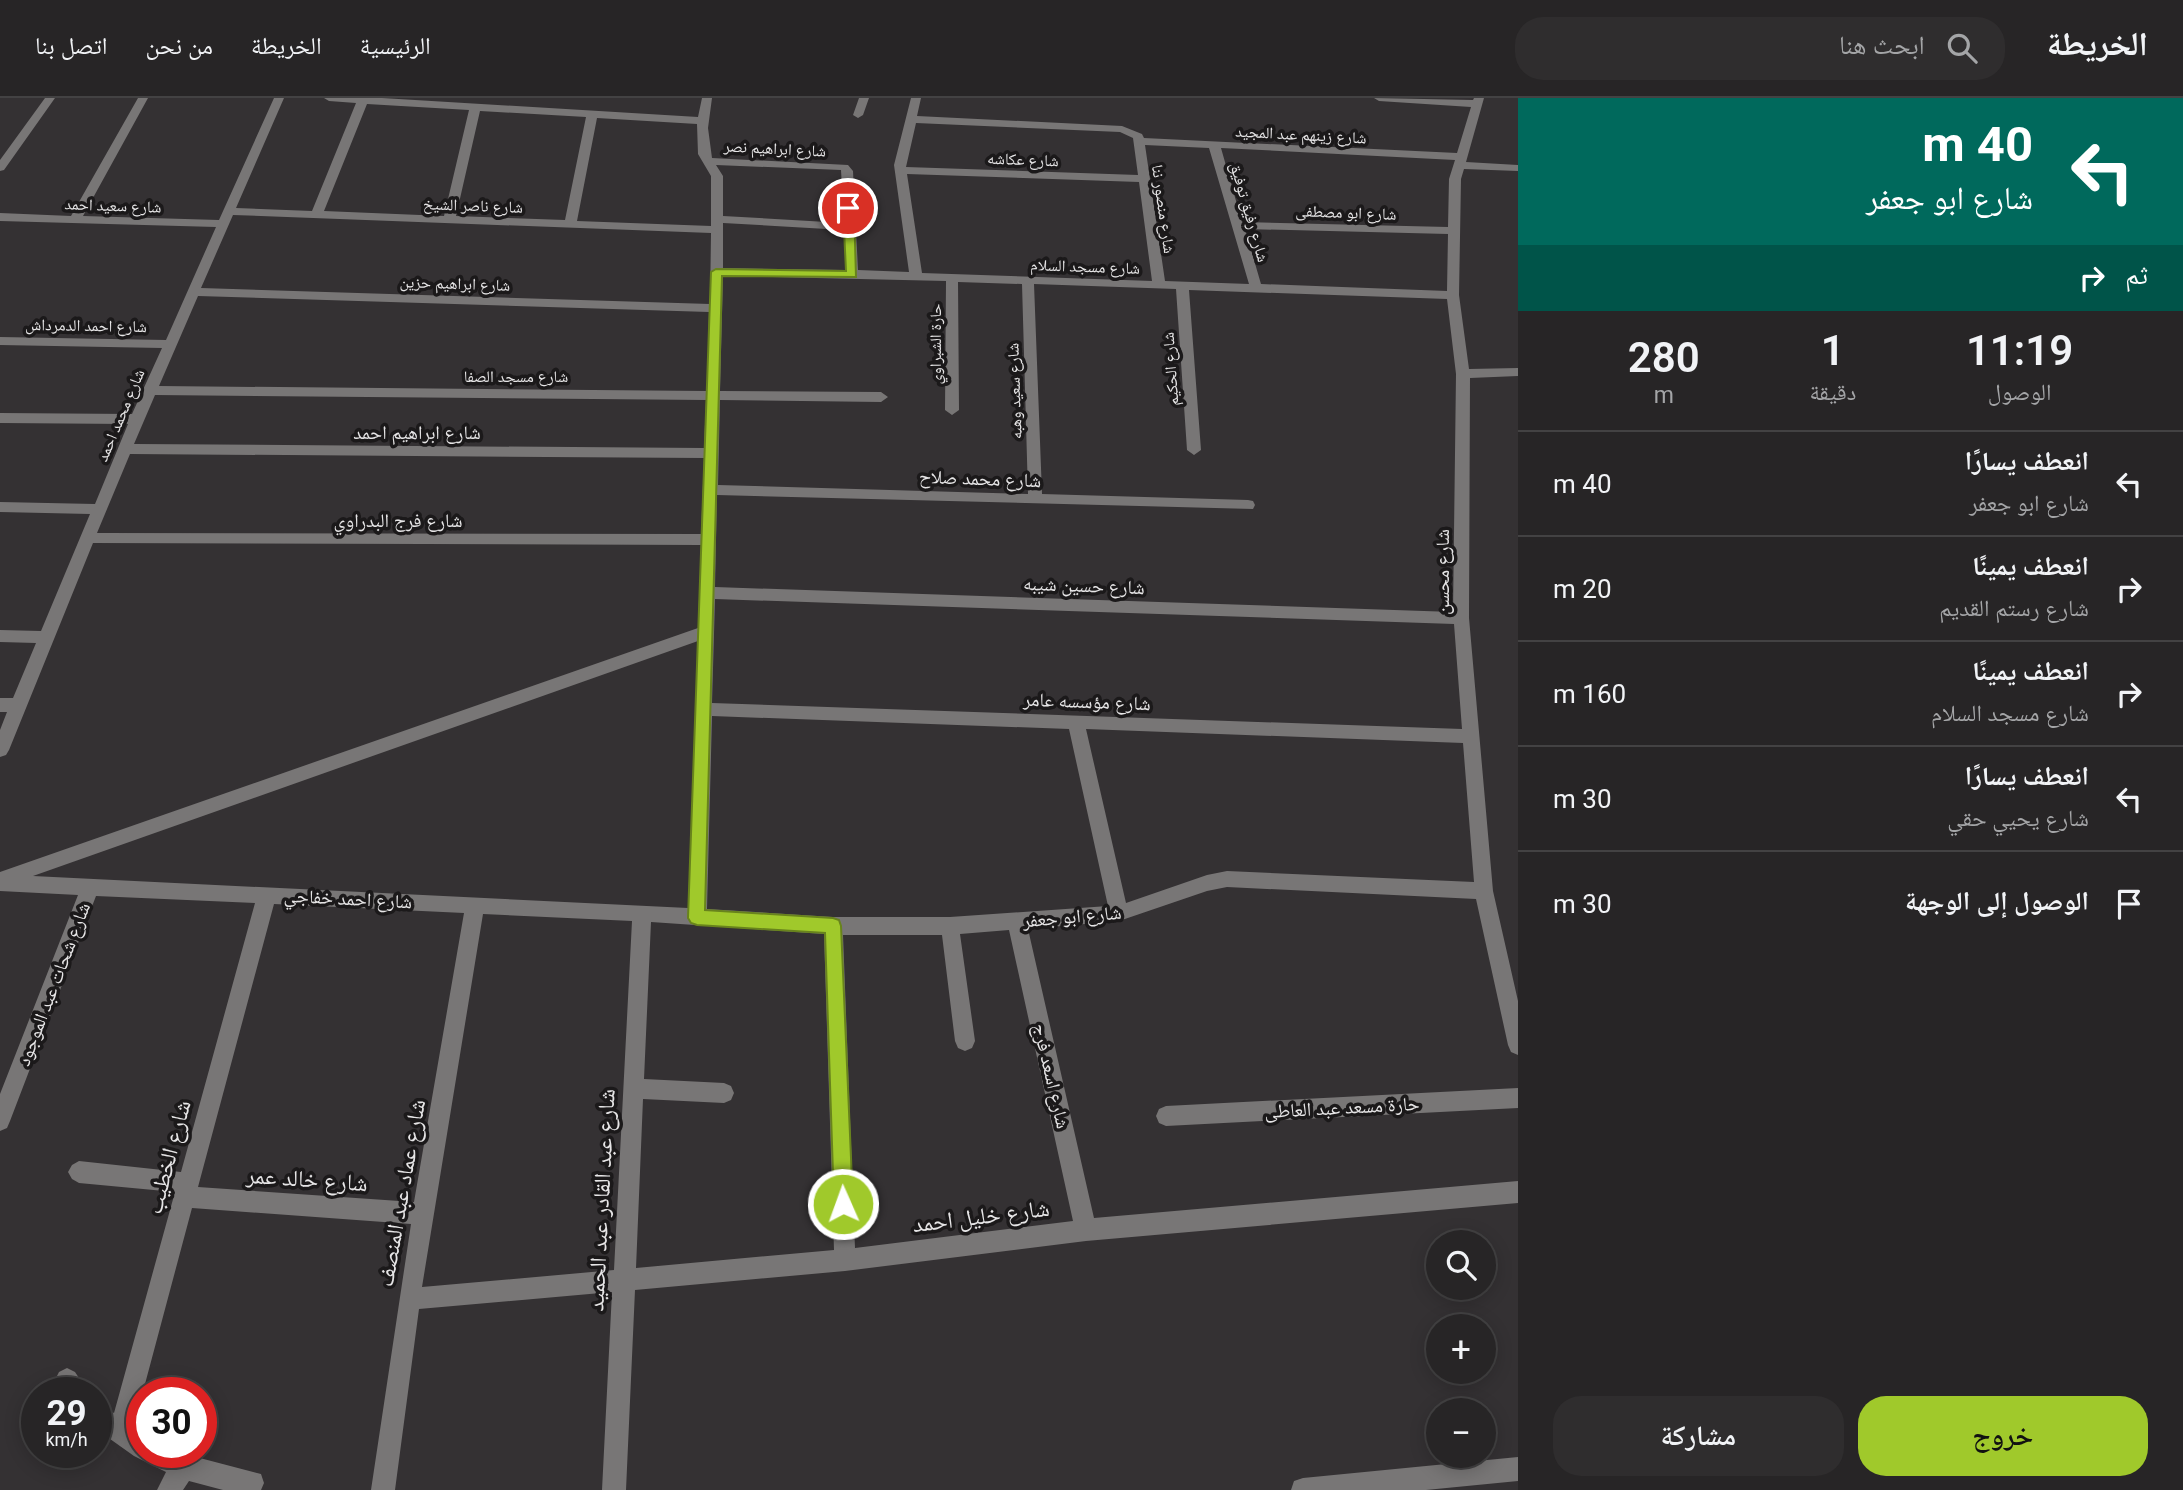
<!DOCTYPE html>
<html lang="ar">
<head>
<meta charset="utf-8">
<style>
	body { margin:0; font-family:Roboto,"Noto Naskh Arabic",sans-serif; background:#2f2d2e; color:#f1f3f6; direction:rtl; height:100vh; display:flex; flex-direction:column; font-size:26px; white-space:nowrap }
	* { box-sizing:border-box; margin:0 }
	p { font-size:23px; color:#a4a5a7 }
	.icon { flex:none; width:38px; height:38px; fill:none; stroke:currentColor; stroke-width:2; stroke-linecap:round; stroke-linejoin:round }
	.map { position:relative; flex:1; overflow:hidden; direction:ltr }
	.drawer { display:flex; flex-direction:column; background:#272526; width:665px }
	.drawer>* { flex:none }
	.banner { background:#00695c; color:#fff; overflow:hidden }
	.controls { position:absolute; left:1426px; top:1132px; display:grid; gap:14px }
	.controls a { display:grid; place-items:center; width:70px; height:70px; border-radius:50%; background:#272526; box-shadow:0 4px 18px #0003,0 0 0 2px #434243; font-size:35px }
	.speed { position:absolute; left:21px; top:1279px; display:flex; gap:14px; font-size:35px; font-weight:700; text-align:center }
	.speed>* { display:grid; place-content:center; width:91px; height:91px; border-radius:50%; background:#272526; box-shadow:0 4px 18px #0003,0 0 0 2px #434243; line-height:1 }
	.speed small { font-size:18px; font-weight:400 }
	.speed .limit { border:10px solid #d22; background:#fff; color:#111 }
	.pin { position:absolute; display:grid; place-items:center; width:60px; height:60px; color:#fff; margin:-30px; border:4px solid #fff; border-radius:50%; box-shadow:0 2px 7px #0007 }
	.me { position:absolute; width:77px; margin:-38px; rotate:358deg; stroke-linejoin:round; filter:drop-shadow(0 0 5px #0008) }
	.turn { display:flex; align-items:center; gap:24px; height:147px; padding:0 35px; font-size:32px }
	.turn .icon { width:91px; height:91px; stroke-width:2.5 }
	.turn b { display:block; font-size:49px; line-height:60px }
	.then { display:flex; align-items:center; height:66px; padding:0 35px; background:#0003; gap:14px; font-size:26px }
	.eta { display:flex; justify-content:space-evenly; align-items:center; height:119px; text-align:center }
	.eta b { font-size:42px; font-weight:600; line-height:49px }
	.cta { display:flex; gap:14px; margin-top:auto; padding:14px 35px }
	.cta a { flex:1; height:80px; border-radius:28px; background:#a0c92b; color:#111; font-size:28px; font-weight:600; line-height:80px; text-align:center }
	.cta a+a { background:#2f2d2e; color:#f1f3f6 }
	ul { padding:0; list-style:none }
	li { display:flex; align-items:center; gap:21px; height:105px; padding:0 35px; border-top:2px solid #434243 }
	li div { flex:1 }
	li b { display:block; font-size:26px }
	li em { font-style:normal }
	header { display:flex; align-items:center; gap:42px; box-sizing:border-box; height:98px; padding:0 35px; background:#272526; border-bottom:2px solid #434243 }
	header strong { font-size:33px }
	nav { display:flex; gap:38px; margin-inline-start:auto; font-size:24px }
	.search { width:490px; height:63px; background:#2f2d2e; display:flex; align-items:center; gap:18px; box-sizing:border-box; padding:0 24px; border-radius:28px; color:#a4a5a7; font-size:26px }
	main { display:flex; flex:1; min-height:0 }
	.map>svg:first-child { display:block }
</style>
</head>
<body>
<header>
<strong>الخريطة</strong>
<div class="search"><svg class="icon" aria-label="search" viewBox="0 0 24 24"><circle cx="10" cy="10" r="6"/><path d="M15 15l6 6"/></svg>ابحث هنا</div>
<nav><a>الرئيسية</a><a>الخريطة</a><a>من نحن</a><a>اتصل بنا</a></nav>
</header>
<main>
<section class="drawer">
<div class="banner">
<div class="turn"><svg class="icon" aria-label="left" viewBox="0 0 24 24"><path d="M17 20v-9H6M10 6l-5 5 5 5"/></svg><div><b>40 m</b>شارع ابو جعفر</div></div>
<div class="then">ثم<svg class="icon" aria-label="right" viewBox="0 0 24 24"><path d="M7 20v-9h11M14 6l5 5-5 5"/></svg></div>
</div>
<div class="eta">
<div><b>11:19</b><p>الوصول</p></div>
<div><b>1</b><p>دقيقة</p></div>
<div><b>280</b><p>m</p></div>
</div>
<ul>
<li><svg class="icon" aria-label="left" viewBox="0 0 24 24"><path d="M17 20v-9H6M10 6l-5 5 5 5"/></svg><div><b>انعطف يسارًا</b><p>شارع ابو جعفر</p></div><em>40 m</em></li>
<li><svg class="icon" aria-label="right" viewBox="0 0 24 24"><path d="M7 20v-9h11M14 6l5 5-5 5"/></svg><div><b>انعطف يمينًا</b><p>شارع رستم القديم</p></div><em>20 m</em></li>
<li><svg class="icon" aria-label="right" viewBox="0 0 24 24"><path d="M7 20v-9h11M14 6l5 5-5 5"/></svg><div><b>انعطف يمينًا</b><p>شارع مسجد السلام</p></div><em>160 m</em></li>
<li><svg class="icon" aria-label="left" viewBox="0 0 24 24"><path d="M17 20v-9H6M10 6l-5 5 5 5"/></svg><div><b>انعطف يسارًا</b><p>شارع يحيي حقي</p></div><em>30 m</em></li>
<li><svg class="icon" aria-label="arrive" viewBox="0 0 24 24"><path d="M6 21V4h12l-3 4 3 4H6"/></svg><div><b>الوصول إلى الوجهة</b></div><em>30 m</em></li>
</ul>
<div class="cta"><a>خروج</a><a>مشاركة</a></div>
</section>
<div class="map">
<svg width="1518" height="1392" viewBox="0 0 1518 1392">
	<rect width="100%" height="100%" fill="#343133"/>
	<g fill="none" stroke-linecap="round" stroke-linejoin="round">
		<!-- minor -->
		<path fill="#787676" fill-rule="evenodd" d="M45 0H55L4 72 0 73V62Z
			M138 0H148L83 118 219 122 274 0H284L236 110 312 113 356 5 329 3 324 0H382L698 19 702 0H712L708 30 712 60 848 67 853 73 858 172 909 174 894 67 911 0H921L917 18 1122 28 1142 36 1144 40 1457 55 1471 9 1379 3 1374 0 1473 2 1474 0H1484L1466 64 1518 67V73L1464 71 1461 81 1459 197 1469 271 1518 270V278L1470 280 1469 520 1493 793 1518 903V957L1511 954 1508 947 1476 801 1227 789 1207 793 1119 823 1028 831 1094 1120 1518 1083V1105L1086 1143 845 1173 635 1192 626 1392H602L612 1194 419 1211 395 1392H371L411 1126 192 1110 133 1331 142 1336V1354H177L261 1376 264 1385 261 1392H223L189 1383 183 1392H157L166 1374 134 1358 96 1331V1303L114 1315 175 1094 79 1085 72 1081 68 1074 72 1067 79 1063 181 1074 255 805 96 798 10 1023 7 1030 0 1033V996L78 797 0 793V774L698 530 701 447 93 445 9 652 6 657 0 659V632L7 614H0V600H13L36 545 0 544V532L41 533 90 416 0 414V404L95 406 128 326 0 325V315L132 316 162 250 0 247V239L166 242 216 129 0 123V115L71 118ZM367 6 469 12 444 118 324 113ZM480 13 586 19 565 122 456 118ZM597 20 697 26 698 56 711 78V128L577 123ZM916 25 1120 34 1133 40 1138 77 906 69ZM1145 47 1209 50 1249 186 1165 183ZM1221 50 1455 62 1449 81 1448 129 1242 124ZM716 67 841 72 844 125 723 118V78ZM907 76 1139 84 1152 183 922 175ZM233 117 711 135 710 206 201 190ZM723 125 844 132 846 172 723 170ZM1245 131 1448 136 1447 193 1261 186ZM723 178 946 183 945 312 952 317 959 312 958 184 1022 186 1028 396 718 387 720 302 881 304 888 299 881 294 720 293ZM1034 186 1176 191 1187 352 1194 357 1201 352 1189 192 1447 201 1456 276 1453 514 715 489 717 397 1253 411 1255 407 1253 403 1248 402 1042 396ZM198 198 709 214 707 293 159 288ZM155 297 706 302 704 350 134 346ZM130 356 704 360 701 436 97 435ZM715 501 1454 526 1462 631 712 605ZM698 543 688 810 33 778ZM712 618 1069 631 1108 808 950 819H833L707 811ZM1086 631 1463 645 1474 784 1227 773 1207 777 1126 805ZM274 806 464 815 414 1104 198 1089ZM483 816 632 823 614 1172 422 1189ZM651 824 824 836 834 1152 636 1170 643 1001 724 1005 731 1002 734 995 731 988 724 985 644 981ZM1009 832 1073 1123 855 1150 843 837H942L955 943 958 950 965 953 972 950 975 943 960 836Z
			M859 0H869L863 17 858 20 853 17Z
			M1518 990V1010L1166 1028 1159 1025 1156 1018 1159 1011 1166 1008Z
			M67 1270 75 1274 89 1295H63L55 1282 59 1274Z
			M1518 1359V1383L1426 1392H1291L1294 1383 1303 1380Z"/>
	</g>
	<!-- route -->
	<path fill="#a0c92b" stroke="#68831c" stroke-width="2" d="M848 107 854 110 856 179 722 178 705 812 833 820 839 822 841 828 853 1106 850 1113 843 1116 836 1113 834 1106 825 835 697 827 691 825 688 820 711 174 716 171 846 173 843 110Z"/>
	<g text-anchor="middle" stroke-width="7" stroke-linejoin="round" paint-order="stroke">
		<!-- far-street labels -->
		<g font-size="16" fill="#e6e5e6" stroke="#1b191a">
			<text transform="translate(1301 36) rotate(3)" y="6">شارع زينهم عبد المجيد</text>
			<text transform="translate(775 50) rotate(3)" y="6">شارع ابراهيم نصر</text>
			<text transform="translate(1023 61) rotate(2)" y="6">شارع عكاشه</text>
			<text transform="translate(113 107) rotate(2)" y="6">شارع سعيد احمد</text>
			<text transform="translate(473 107) rotate(2)" y="6">شارع ناصر الشيخ</text>
			<text transform="translate(1164 111) rotate(82)" y="6">شارع منصور ننا</text>
			<text transform="translate(1250 114) rotate(74)" y="6">شارع رفيق توفيق</text>
			<text transform="translate(1346 114) rotate(2)" y="6">شارع ابو مصطفى</text>
			<text transform="translate(1085 168) rotate(2)" y="6">شارع مسجد السلام</text>
			<text transform="translate(455 185) rotate(2)" y="6">شارع ابراهيم حزين</text>
			<text transform="translate(86 227) rotate(1)" y="6">شارع احمد الدمرداش</text>
			<text transform="translate(935 246) rotate(-90)" y="6">حارة الشبراوي</text>
			<text transform="translate(1170 271) rotate(-94)" y="6">شارع الحكيم</text>
			<text x="516" y="284">شارع مسجد الصفا</text>
			<text transform="translate(1014 293) rotate(-92)" y="6">شارع سعيد وهبه</text>
			<text transform="translate(120 317) rotate(-67)" y="6">شارع محمد احمد</text>
		</g>
		<!-- street labels -->
		<g font-size="19" fill="#e6e5e6" stroke="#1b191a">
			<text x="417" y="341">شارع ابراهيم احمد</text>
			<text transform="translate(980 380) rotate(2)" y="7">شارع محمد صلاح</text>
			<text x="398" y="429">شارع فرج البدراوي</text>
			<text transform="translate(1442 474) rotate(-90)" y="7">شارع محسن</text>
			<text transform="translate(1084 487) rotate(2)" y="7">شارع حسين شيبه</text>
			<text transform="translate(1087 603) rotate(2)" y="7">شارع مؤسسه عامر</text>
			<text transform="translate(348 800) rotate(3)" y="7">شارع احمد خفاجي</text>
			<text transform="translate(1072 818) rotate(-5)" y="7">شارع ابو جعفر</text>
			<text transform="translate(53 886) rotate(-69)" y="7">شارع شحات عبد الموجود</text>
			<text transform="translate(1052 978) rotate(77)" y="7">شارع اسعد فرج</text>
			<text transform="translate(1342 1009) rotate(-3)" y="7">حارة مسعد عبد العاطى</text>
		</g>
		<!-- near-street labels -->
		<g font-size="23" fill="#e6e5e6" stroke="#1b191a">
			<text transform="translate(168 1059) rotate(-75)" y="8">شارع الخطيب</text>
			<text transform="translate(307 1081) rotate(4)" y="8">شارع خالد عمر</text>
			<text transform="translate(401 1095) rotate(-80)" y="8">شارع عماد عبد المنصف</text>
			<text transform="translate(601 1102) rotate(-87)" y="8">شارع عبد القادر عبد الحميد</text>
			<text transform="translate(981 1118) rotate(-7)" y="8">شارع خليل احمد</text>
		</g>
	</g>
</svg>
<div class="controls">
<a><svg class="icon" aria-label="search" viewBox="0 0 24 24"><circle cx="10" cy="10" r="6"/><path d="M15 15l6 6"/></svg></a>
<a>+</a>
<a>−</a>
</div>
<div class="speed"><div>29<small>km/h</small></div><div class="limit">30</div></div>
<div class="pin" style="left:848px;top:110px;background:#d93025"><svg class="icon" aria-label="arrive" viewBox="0 0 24 24"><path d="M6 21V4h12l-3 4 3 4H6"/></svg></div>
<svg class="me" style="left:843px;top:1106px" viewBox="-20 -20 40 40"><circle r="17" fill="#a0c92b" stroke="#fff" stroke-width="3"/><path d="M0-11L8 9 0 5-8 9z" fill="#fff"/></svg>
</div>
</main>
</body>
</html>
